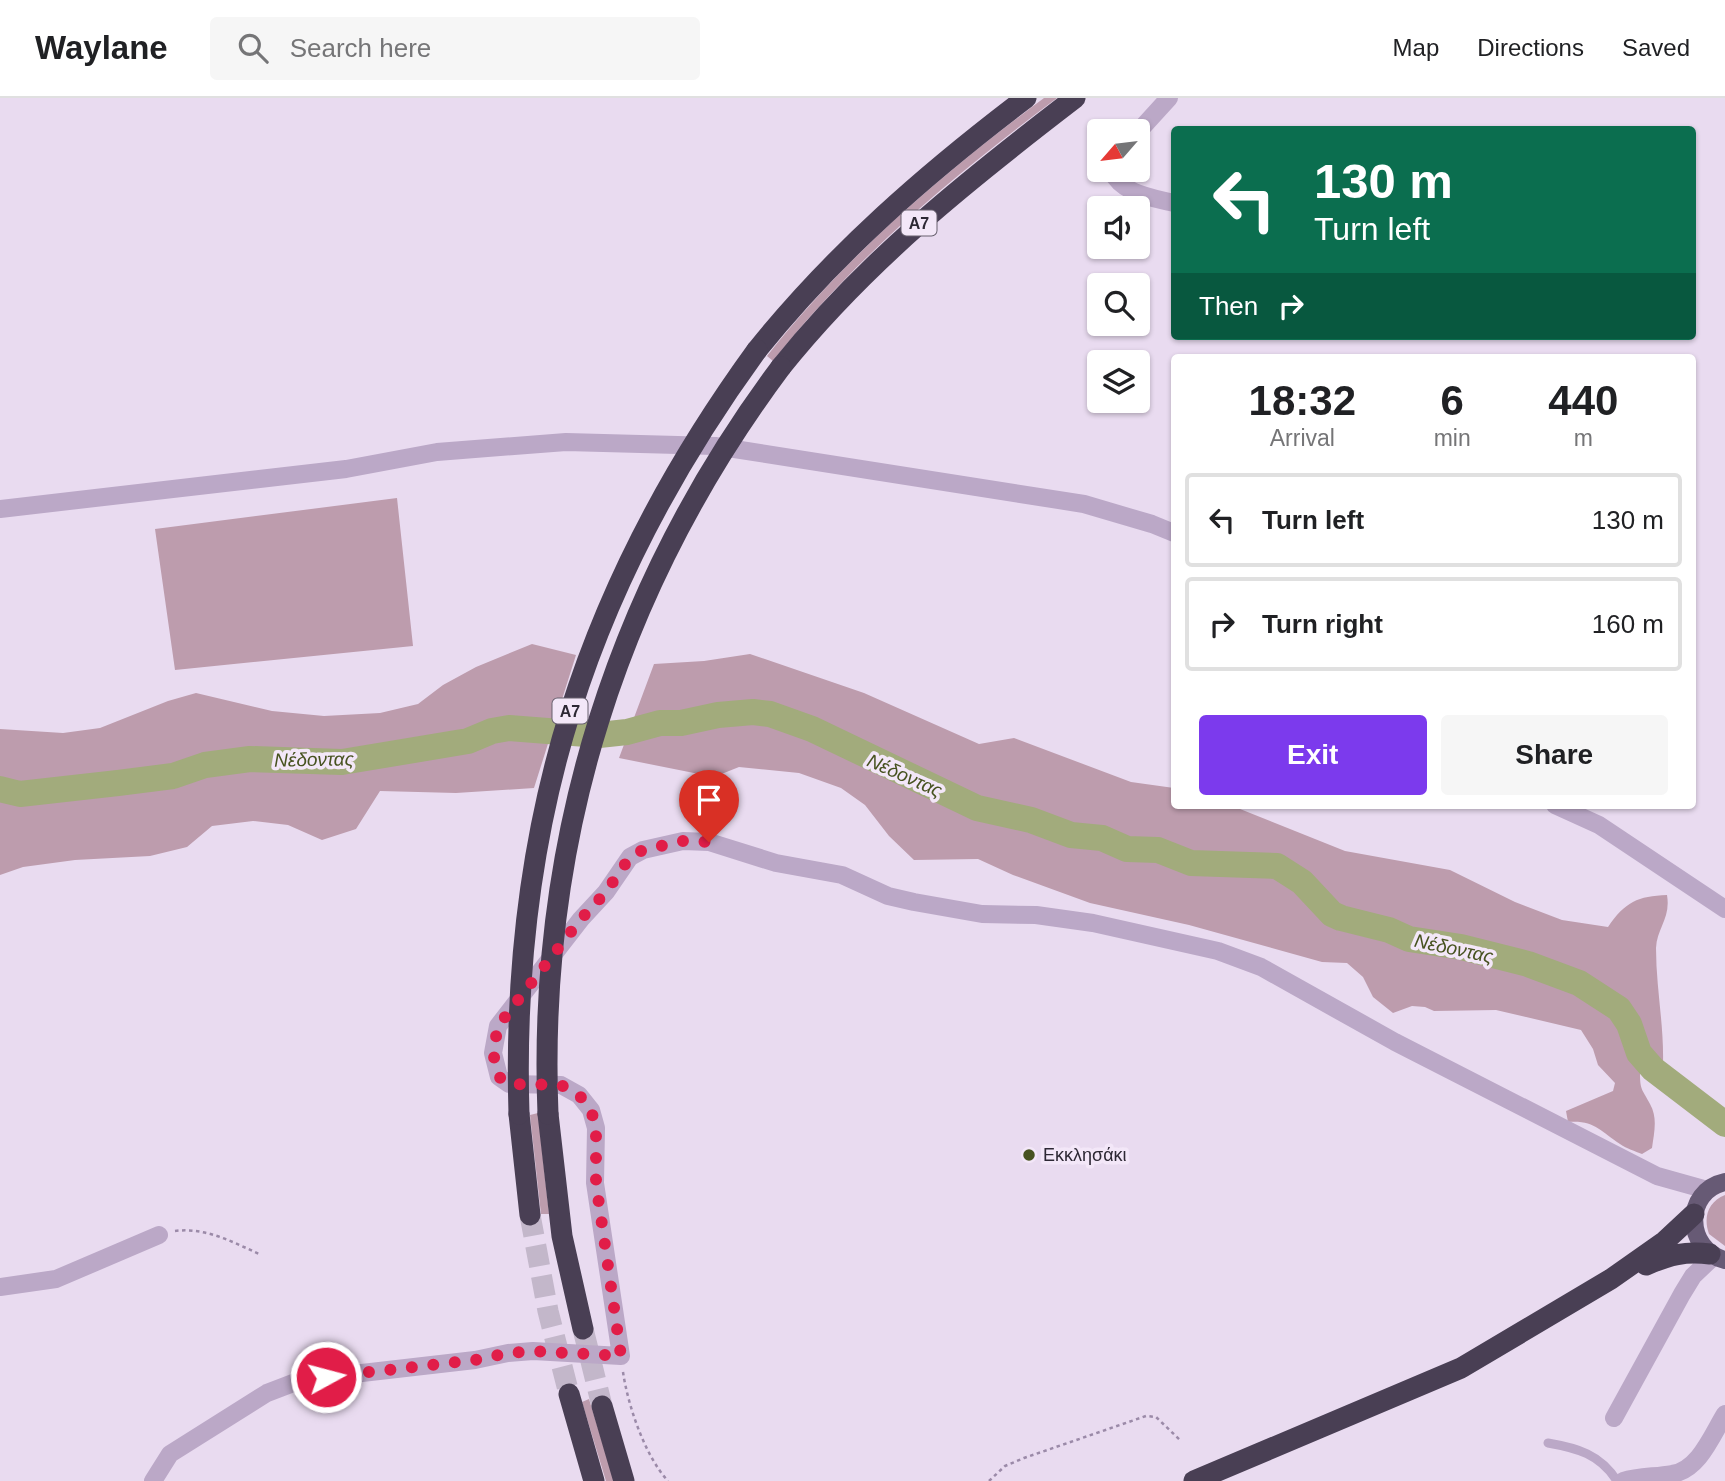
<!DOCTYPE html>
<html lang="en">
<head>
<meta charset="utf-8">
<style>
	body { margin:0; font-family:Arial,sans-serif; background:#f6f6f6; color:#202124; height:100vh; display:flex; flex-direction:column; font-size:26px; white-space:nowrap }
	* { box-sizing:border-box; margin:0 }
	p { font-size:23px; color:#757577 }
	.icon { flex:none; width:38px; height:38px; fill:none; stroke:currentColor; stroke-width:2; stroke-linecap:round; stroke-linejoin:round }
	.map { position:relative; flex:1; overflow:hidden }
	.side { position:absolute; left:1171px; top:256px; width:525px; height:455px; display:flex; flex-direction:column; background:#fff; border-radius:7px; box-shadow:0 2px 5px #0004 }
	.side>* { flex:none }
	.banner { position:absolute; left:1171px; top:28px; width:525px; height:214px; border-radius:7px; box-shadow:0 2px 5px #0004; background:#0b6e4f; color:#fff; overflow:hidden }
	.needle { width:46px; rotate:242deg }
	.fabs { position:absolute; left:1087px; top:21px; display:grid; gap:14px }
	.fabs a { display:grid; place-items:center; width:63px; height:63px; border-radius:7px; background:#fff; box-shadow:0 2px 5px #0004; font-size:35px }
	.pin { position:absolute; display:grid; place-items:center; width:60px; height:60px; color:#fff; margin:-72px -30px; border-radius:50% 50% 50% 0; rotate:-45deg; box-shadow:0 0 7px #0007 }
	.pin .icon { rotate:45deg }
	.me { position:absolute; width:77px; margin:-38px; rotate:83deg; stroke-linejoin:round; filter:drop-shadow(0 0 5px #0008) }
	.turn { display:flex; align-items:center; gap:24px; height:147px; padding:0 28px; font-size:32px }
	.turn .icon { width:91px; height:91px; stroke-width:2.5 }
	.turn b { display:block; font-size:49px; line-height:60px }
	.then { display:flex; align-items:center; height:66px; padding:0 28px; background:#0003; gap:14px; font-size:26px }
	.eta { display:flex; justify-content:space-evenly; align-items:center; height:119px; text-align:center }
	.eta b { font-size:42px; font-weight:800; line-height:49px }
	.primary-button { display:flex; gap:14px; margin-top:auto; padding:14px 28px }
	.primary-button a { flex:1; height:80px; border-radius:7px; background:#7c3aed; color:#fff; font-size:28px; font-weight:800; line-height:80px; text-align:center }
	.primary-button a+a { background:#f6f6f6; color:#202124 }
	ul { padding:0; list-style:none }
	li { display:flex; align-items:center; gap:21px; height:94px; margin:0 14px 10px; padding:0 14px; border:4px solid #e0e0e0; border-radius:7px }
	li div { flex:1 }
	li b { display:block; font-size:26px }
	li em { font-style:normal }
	header { display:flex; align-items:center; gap:42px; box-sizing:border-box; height:98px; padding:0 35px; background:#fff; border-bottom:2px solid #e0e0e0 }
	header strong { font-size:33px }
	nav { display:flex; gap:38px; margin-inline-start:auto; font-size:24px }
	.search { width:490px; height:63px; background:#f6f6f6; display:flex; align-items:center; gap:18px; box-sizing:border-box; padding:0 24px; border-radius:7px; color:#757577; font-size:26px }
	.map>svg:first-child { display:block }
</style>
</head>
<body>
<header>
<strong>Waylane</strong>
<div class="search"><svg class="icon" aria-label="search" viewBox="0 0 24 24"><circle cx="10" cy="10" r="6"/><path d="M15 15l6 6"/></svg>Search here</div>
<nav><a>Map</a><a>Directions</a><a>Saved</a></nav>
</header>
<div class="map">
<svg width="1725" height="1383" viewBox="0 0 1725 1383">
	<rect width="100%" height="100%" fill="#e9dbf0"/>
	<!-- green -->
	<path fill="#bd9cad" d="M1044 0H1057C953 78 854 160 773 263L767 258C846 158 942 76 1044 0Z
		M397 400 413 548 175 572 155 431Z
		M532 546 576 557 534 690 456 695 380 693 356 731 322 742 288 727 253 723 212 728 187 749 150 758 75 762 23 769 0 777V631L63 635 100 630 168 603 196 595 272 613 324 618 380 615 418 606 443 587 476 569Z
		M750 556 864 595 979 646 1014 640 1131 684 1174 690V707H1230L1345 753 1450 772 1515 804 1562 822 1608 829C1625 804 1638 798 1667 797 1671 820 1657 830 1656 850 1656 889 1664 927 1663 965L1640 976C1640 993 1643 992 1650 1006 1658 1020 1654 1035 1652 1050L1642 1056C1635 1053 1627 1051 1620 1046 1600 1033 1595 1022 1568 1024L1566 1013 1613 993 1615 985 1598 967 1593 951 1581 932 1496 912 1434 913 1425 909 1412 908 1393 915 1373 899 1363 879 1347 865 1322 864 1189 827 1090 805 1013 777 978 761 914 762 889 738 865 707 841 690 799 675 739 669 714 679 619 660 654 566 704 563Z
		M538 1015 549 1116H541L530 1017Z
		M1725 1097V1148L1709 1136C1703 1119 1708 1104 1725 1097Z
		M589 1301 614 1383H606L582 1304Z"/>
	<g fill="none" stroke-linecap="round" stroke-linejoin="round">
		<!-- river -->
		<path stroke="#a2ab7c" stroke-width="26" d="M0 691 20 696 118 685 173 678 205 667 250 661 342 664 468 643 492 633 509 630 599 637 627 634 660 625H681L718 617 753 614 770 616 812 631 977 710 1031 722 1071 737 1102 740 1127 751 1158 752 1191 765 1277 768 1302 784 1332 816 1341 820 1389 832 1409 841 1461 849 1528 866 1579 885 1619 911 1629 926 1639 955 1653 971 1725 1026"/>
		<!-- motorway-tunnel -->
		<path stroke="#c3b7ca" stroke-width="21" stroke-dasharray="21 10" stroke-linecap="butt" d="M530 1117 548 1213 569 1296
			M583 1231 602 1308"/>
		<!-- path -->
		<path stroke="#9b8aa8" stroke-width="2.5" stroke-dasharray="3.5 3.5" stroke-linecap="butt" d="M175 1133C205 1129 233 1144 259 1156
			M623 1274C628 1308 645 1358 668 1383
			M989 1383 1005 1368 1024 1360 1146 1318 1156 1319 1180 1342"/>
		<!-- service -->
		<path stroke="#bba8c7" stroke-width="9" d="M1548 1345C1577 1350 1600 1356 1617 1383"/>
		<!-- minor -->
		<path stroke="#bba8c7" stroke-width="18" d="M1138 34 1169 0
			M1111 72C1122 96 1150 99 1174 105
			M0 411 346 371 437 354 566 344 715 348 1084 406 1152 426 1174 435
			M1555 707 1599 727 1725 811
			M0 1189 56 1181 159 1137
			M1614 1320 1682 1196 1693 1178 1714 1158
			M153 1383 170 1356 267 1295 301 1282 475 1262 508 1255 533 1253 621 1258 595 1085 596 1030 591 1012 579 997 561 987 509 986 499 979 493 955 498 928 581 821 606 794 630 759 643 752 683 743 709 744 776 765 842 777 888 798 914 804 982 816 1036 817 1093 825 1218 853 1261 869 1395 944 1657 1078 1707 1092
			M1623 1383C1639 1378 1655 1379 1672 1376 1699 1372 1712 1337 1725 1316"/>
		<!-- primary -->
		<path stroke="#675a75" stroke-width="18" d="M1725 1084C1683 1093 1685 1152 1725 1162"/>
		<!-- motorway -->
		<path stroke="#493f54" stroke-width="21" d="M757 252C835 155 927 75 1026 0
			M781 269C866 163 968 82 1075 0
			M519 1016 530 1117
			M548 1016 562 1138 583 1231
			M1646 1167C1669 1157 1685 1153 1710 1156
			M569 1296 594 1383
			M602 1308 624 1383
			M1194 1383 1461 1270 1611 1181 1665 1143 1694 1116"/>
		<!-- motorway-bridge -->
		<path stroke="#493f54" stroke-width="21" d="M519 1016C510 725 586 487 757 252
			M548 1016C537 742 617 489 781 269"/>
	</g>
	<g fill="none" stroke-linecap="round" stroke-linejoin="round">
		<!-- route -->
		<path stroke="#e11d48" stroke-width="12" stroke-dasharray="0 21.6" d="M326 1279 475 1262 508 1255 533 1253 621 1258 596 1085V1030L591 1012 579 997 561 987 509 986 499 979 493 955 498 928 581 821 606 794 630 759 643 752 682 743 709 744"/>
	</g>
	<!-- markers -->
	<circle fill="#475220" stroke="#f3e7f8" stroke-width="2.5" cx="1029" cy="1057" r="7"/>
	<g text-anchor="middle" stroke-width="7" stroke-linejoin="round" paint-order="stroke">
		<!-- shield labels -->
		<g fill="#f3e7f8" stroke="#68616f" stroke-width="2">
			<rect x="901.5" y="112.5" width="35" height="25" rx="5"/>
			<rect x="552.5" y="600.5" width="35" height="25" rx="5"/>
		</g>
		<g font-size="16" font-weight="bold" fill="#2d2834">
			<text x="919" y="131">Α7</text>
			<text x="570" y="619">Α7</text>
		</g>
		<!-- poi labels -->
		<g font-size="18" fill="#2d2834" stroke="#f3e7f8" text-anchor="start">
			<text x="1043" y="1063">Εκκλησάκι</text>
		</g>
		<!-- water labels -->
		<g font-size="19" font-style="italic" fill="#475220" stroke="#f3e7f8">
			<text transform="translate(314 661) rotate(-1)" y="7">Νέδoντας</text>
			<text transform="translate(905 677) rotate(24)" y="7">Νέδoντας</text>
			<text transform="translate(1454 850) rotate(12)" y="7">Νέδoντας</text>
		</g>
	</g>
</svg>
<div class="fabs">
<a><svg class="needle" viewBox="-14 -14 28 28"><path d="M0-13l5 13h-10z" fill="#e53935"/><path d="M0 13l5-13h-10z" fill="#757577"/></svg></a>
<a><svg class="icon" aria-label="sound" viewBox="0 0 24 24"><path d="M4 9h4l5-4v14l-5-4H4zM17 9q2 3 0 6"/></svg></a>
<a><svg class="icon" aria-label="search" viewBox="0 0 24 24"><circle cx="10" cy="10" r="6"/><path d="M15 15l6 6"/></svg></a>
<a><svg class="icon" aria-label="layers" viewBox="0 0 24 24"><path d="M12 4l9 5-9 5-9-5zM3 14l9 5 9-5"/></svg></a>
</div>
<div class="pin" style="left:709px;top:744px;background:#d93025"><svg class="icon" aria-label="arrive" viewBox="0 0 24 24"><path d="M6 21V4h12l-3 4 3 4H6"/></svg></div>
<svg class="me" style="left:326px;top:1279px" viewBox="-20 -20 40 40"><circle r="17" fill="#e11d48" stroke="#fff" stroke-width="3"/><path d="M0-11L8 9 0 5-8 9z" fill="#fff"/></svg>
<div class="banner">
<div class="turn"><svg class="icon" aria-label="left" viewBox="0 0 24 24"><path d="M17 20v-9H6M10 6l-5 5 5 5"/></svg><div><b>130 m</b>Turn left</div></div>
<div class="then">Then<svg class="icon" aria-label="right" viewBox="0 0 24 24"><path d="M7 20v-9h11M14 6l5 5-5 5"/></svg></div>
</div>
<section class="side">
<div class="eta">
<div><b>18:32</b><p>Arrival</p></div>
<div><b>6</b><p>min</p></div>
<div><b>440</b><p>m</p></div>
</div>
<ul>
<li><svg class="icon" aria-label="left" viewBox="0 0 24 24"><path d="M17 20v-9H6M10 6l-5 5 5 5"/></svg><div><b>Turn left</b></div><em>130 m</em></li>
<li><svg class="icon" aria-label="right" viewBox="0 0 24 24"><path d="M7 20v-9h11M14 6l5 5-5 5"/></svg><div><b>Turn right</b></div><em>160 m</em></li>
</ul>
<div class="primary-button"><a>Exit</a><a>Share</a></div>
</section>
</div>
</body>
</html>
